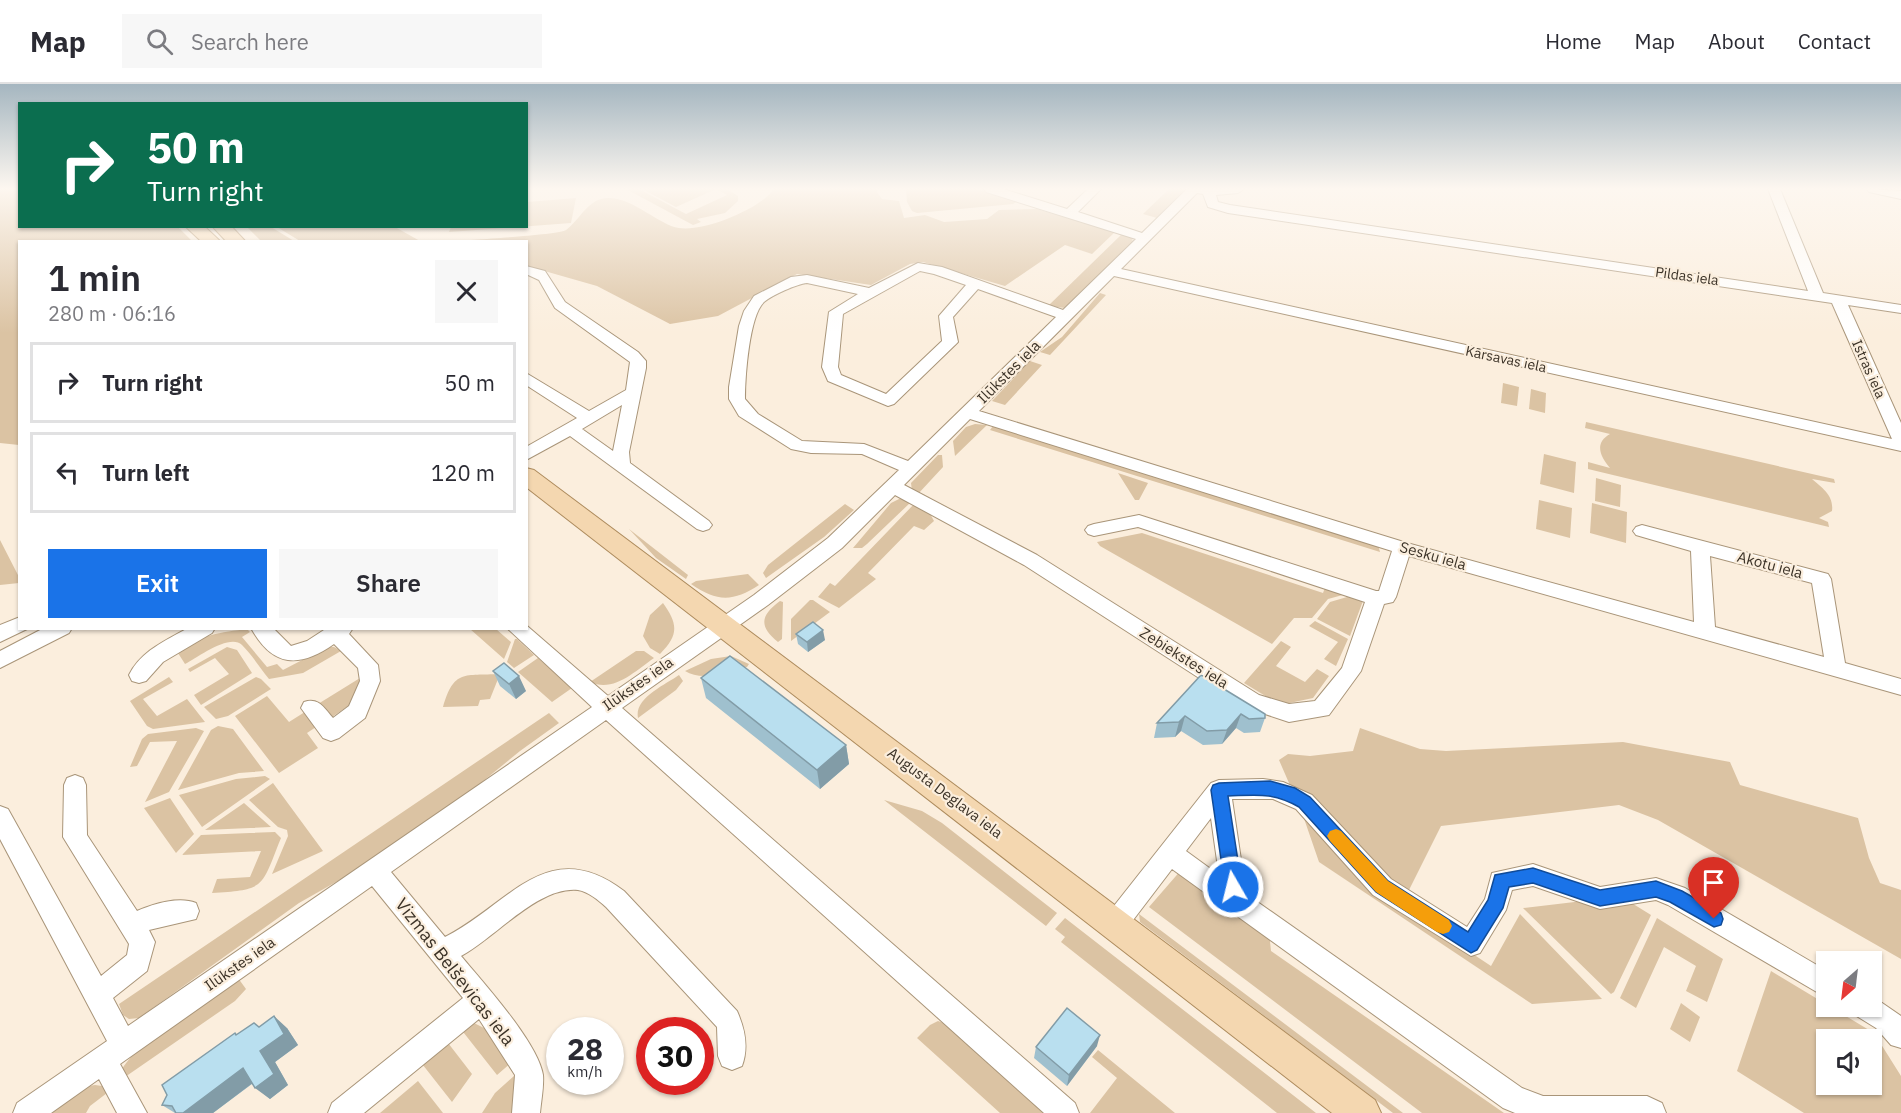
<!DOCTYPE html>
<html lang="en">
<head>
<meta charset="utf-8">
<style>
	body { margin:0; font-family:"IBM Plex Sans",sans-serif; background:#f7f7f7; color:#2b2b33; height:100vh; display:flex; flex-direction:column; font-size:22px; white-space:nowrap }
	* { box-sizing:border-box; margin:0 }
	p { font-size:20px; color:#7c7c81 }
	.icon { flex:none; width:33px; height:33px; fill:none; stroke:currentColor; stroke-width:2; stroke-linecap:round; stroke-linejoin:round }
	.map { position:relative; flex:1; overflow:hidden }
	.side { position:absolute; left:18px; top:156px; width:510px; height:390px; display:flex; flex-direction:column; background:#fff; border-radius:0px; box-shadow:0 2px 4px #0004 }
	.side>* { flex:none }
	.banner { position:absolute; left:18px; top:18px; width:510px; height:126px; border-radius:0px; box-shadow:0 2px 4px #0004; background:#0b6e4f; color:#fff; overflow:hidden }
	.needle { width:39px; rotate:208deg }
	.fabs { position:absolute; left:1816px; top:867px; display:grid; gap:12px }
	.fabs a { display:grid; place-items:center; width:66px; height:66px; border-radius:0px; background:#fff; box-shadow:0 2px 4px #0004; font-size:30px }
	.speed { position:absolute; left:546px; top:933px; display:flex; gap:12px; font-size:30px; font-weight:700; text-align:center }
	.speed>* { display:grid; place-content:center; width:78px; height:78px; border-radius:50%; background:#fff; box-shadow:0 2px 4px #0004; line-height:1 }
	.speed small { font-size:15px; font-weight:400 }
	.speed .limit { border:9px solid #d22; background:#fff; color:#111 }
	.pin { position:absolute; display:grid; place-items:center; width:51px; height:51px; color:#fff; margin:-62px -26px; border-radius:50% 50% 50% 0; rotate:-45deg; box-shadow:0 0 6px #0007 }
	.pin .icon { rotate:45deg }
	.me { position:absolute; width:66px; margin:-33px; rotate:352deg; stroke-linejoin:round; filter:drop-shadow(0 0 4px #0008) }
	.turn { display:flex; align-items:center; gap:21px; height:126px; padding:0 30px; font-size:27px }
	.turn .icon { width:78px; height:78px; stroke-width:2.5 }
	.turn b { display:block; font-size:42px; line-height:51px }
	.round { display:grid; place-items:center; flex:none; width:63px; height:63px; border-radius:0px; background:#f7f7f7 }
	.summary { display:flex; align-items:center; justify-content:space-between; height:102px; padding:0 30px }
	h1 { font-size:36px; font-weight:600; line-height:45px }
	.primary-button { display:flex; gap:12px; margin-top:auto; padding:12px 30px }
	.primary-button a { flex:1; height:69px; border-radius:0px; background:#1a73e8; color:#fff; font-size:24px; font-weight:600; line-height:69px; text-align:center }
	.primary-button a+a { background:#f7f7f7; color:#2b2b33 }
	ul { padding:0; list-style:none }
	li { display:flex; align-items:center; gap:18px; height:81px; margin:0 12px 9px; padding:0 18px; border:3px solid #e1e1e2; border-radius:0px }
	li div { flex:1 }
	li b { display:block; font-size:22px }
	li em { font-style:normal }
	header { display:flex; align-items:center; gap:36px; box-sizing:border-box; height:84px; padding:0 30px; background:#fff; border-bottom:2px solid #e1e1e2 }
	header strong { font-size:28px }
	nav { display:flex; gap:33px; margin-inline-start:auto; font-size:21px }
	.search { width:420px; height:54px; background:#f7f7f7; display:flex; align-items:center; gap:15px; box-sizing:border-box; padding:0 21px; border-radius:0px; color:#7c7c81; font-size:22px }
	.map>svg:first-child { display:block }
</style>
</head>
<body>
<header>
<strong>Map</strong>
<div class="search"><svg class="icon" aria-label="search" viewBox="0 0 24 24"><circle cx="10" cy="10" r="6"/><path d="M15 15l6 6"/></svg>Search here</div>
<nav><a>Home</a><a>Map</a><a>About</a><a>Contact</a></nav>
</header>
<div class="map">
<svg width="1901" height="1029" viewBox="0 0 1901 1029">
	<rect width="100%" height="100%" fill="#fbeedd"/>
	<!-- green -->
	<path fill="#dbc3a3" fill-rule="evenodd" d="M0 105H19L20 142 178 143 192 157 20 158 19 361 0 359Z
		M626 105H639L686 130 727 111 716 105 676 123 642 105H727L738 112V117L725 129 697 135 701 138 693 141Z
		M774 105H878L877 108 882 115 899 117 904 134 925 131 944 138 987 135 999 126 1037 125 1115 148 1092 170 1065 161 1005 202 923 178 910 180 871 201 797 190 718 232 670 240 597 202 527 182 526 158 452 157C468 156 559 151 566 146 580 136 588 114 608 114 632 113 659 141 679 144 704 148 760 125 774 105Z
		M906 105H977L1018 117 1013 120 917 129 912 127 907 118Z
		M1169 105H1187L1157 134 1143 130Z
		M576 114 571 139 449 148 451 143 526 142 527 118Z
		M247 143H271L294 157H261Z
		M277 143H395L420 157H300Z
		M1123 149 1132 153 1133 159 1065 224 1048 222Z
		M1100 209 1106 211 1050 271 1040 268 1062 253Z
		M1030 277 1042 281 1005 321 992 317Z
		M1503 299 1519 303 1517 322 1501 319Z
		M1531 305 1546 309 1545 329 1529 325Z
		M1586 338 1834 395 1835 399 1812 395C1822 404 1834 411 1832 427L1819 434 1828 438 1829 443 1588 385V378L1610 384C1600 372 1594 359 1610 350L1585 344Z
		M975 340 987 341 955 372 953 357 966 343Z
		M993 342 1378 461 1380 468 990 346Z
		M1544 370 1576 378 1574 409 1540 400Z
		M938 371H942L943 383 918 410 912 407 911 399Z
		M1118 389 1148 399 1139 416H1135Z
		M1596 394 1621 401 1620 423 1595 417Z
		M901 414 912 417 867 460 862 464H853L891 419Z
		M1539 416 1572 424 1570 454 1536 445Z
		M916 418 927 424 934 437 924 446 914 442 868 489 876 495 839 524 818 513 830 499 835 502Z
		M1592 419 1627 428 1626 459 1590 449Z
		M845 420 854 426 824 453 766 494 763 489 768 481Z
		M629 445 688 491 686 495 656 474Z
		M1142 449 1323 509 1326 501 1350 509 1328 515 1312 534H1294L1272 560 1100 462 1097 458Z
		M0 456 19 493V499L0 501Z
		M748 490 759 501C733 518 717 518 691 500L696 497Z
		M1354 511 1364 514 1350 552 1317 535 1330 518Z
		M810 516H813L830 528 791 557V535Z
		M780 517 783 518 782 555 778 558C758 542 761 531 780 517Z
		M663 519C678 540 679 551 660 570L650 564 643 552 650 531Z
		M1315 537 1348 555 1336 582 1324 575 1338 558 1309 542Z
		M247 545 250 548 242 553 267 583 277 580 283 586 327 563H334L341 567 303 589 269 595C260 584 252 571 242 561 230 549 198 573 185 580L178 569C195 551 223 548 247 545Z
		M470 545H496L511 558 504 575Z
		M515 555H517L534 571 514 584 507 578Z
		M1281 557 1291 563 1276 582 1305 598 1317 585 1329 592 1313 614 1280 621 1244 599Z
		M227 563 237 566 252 589 201 621 194 611 229 590 215 574 190 588 188 585Z
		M636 567H644L654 574C635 587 614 609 590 598Z
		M731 572 749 580 747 583C728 588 702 598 685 587L711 575Z
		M538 574 572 604 552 618 518 588Z
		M500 590 490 615 480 616 478 622 443 623C454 585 464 592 500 590Z
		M679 591 683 597 676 606 638 634C634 614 665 601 679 591Z
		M169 593 173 598 143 615 157 632 187 615 205 638 153 645 147 642 130 617Z
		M256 593 261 595 271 605 228 632 216 635 204 623Z
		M360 594 363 598 357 616 329 635 318 620Z
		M267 612 289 638 308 626 319 641 307 649 318 664 279 689 235 632Z
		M549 629 559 639 520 667 465 712 350 790 299 819 139 934 129 935 123 931 119 920Z
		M218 642 233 645 264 687 239 689 178 706 211 646Z
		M196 644 204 647 169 708 145 718 177 657 150 658 137 682 130 683 142 655 148 650Z
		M1360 644 1420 665 1446 667 1623 658 1730 678 1740 701 1858 734 1869 774 1880 799 1901 806V875L1658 736 1619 721 1441 742 1406 812 1292 706 1279 676 1288 670 1310 672 1353 667Z
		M265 692 270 695 202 743 179 711 236 695Z
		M273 699 323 767 272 790 288 752 287 746 278 743 249 716Z
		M170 714 194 750 176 769 144 724Z
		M884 716 922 727 942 739 1057 829 1046 842Z
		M244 719 271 743 205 746Z
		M1299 720 1384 811 1491 882 1520 830 1602 915 1532 920 1319 778Z
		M275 748 281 754C261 803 267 806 212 809L217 795 250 793 261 767 182 771 201 751Z
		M1182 785 1269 848 1271 867 1504 1029H1422L1149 823Z
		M1583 817 1630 818 1651 831 1614 908 1611 910 1523 824Z
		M1139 830 1403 1029H1393L1140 838Z
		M1065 834 1316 1029H1277L1061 858 1065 853 1055 845Z
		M1657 834 1723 875 1707 918 1686 907 1696 882 1664 863 1636 924 1620 914Z
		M1771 887 1874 949 1901 992V1029H1804L1737 987ZM1827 956H1872V1000H1827Z
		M238 894 246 905 235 917 125 993 120 989C136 956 206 916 238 894Z
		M1681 919 1700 933 1690 958 1670 945Z
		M938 937 944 939 1051 1029H1000L917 954 930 941Z
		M472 938 486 945 512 978 497 991 460 944Z
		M445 955 472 990 452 1018 419 976Z
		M1098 966 1175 1029H1090L1117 994 1092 973Z
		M514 992 519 1003 514 1029H482L495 1009Z
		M418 997 443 1029H380Z
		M95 1001 102 1002 107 1009 90 1022 86 1029H46L83 1003Z"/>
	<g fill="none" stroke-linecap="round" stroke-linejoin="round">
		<defs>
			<path id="minor" d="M984 105H1003L1067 125 1088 105H1101L1078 128 1142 149 1187 105H1244L1238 109 1216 111 1218 118 1230 121 1808 207 1768 105H1780L1823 209 1901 221V229L1848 221 1901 339V367L1114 192 979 327 1407 459 1694 538 1691 467 1636 451 1633 447 1636 443 1642 441 1828 490 1831 495 1845 579 1901 595V611L1409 472 1396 513 1393 518 1384 520 1361 587 1329 631 1289 638 1244 623 1024 481 895 411 842 464 768 521 622 624 1075 1019 1079 1029H1044L606 636 391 788 445 853C509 821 547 749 624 807L737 927C745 945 749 963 742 982L732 986 722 982 718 972 717 943 606 823C598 816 589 808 578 806 538 802 495 854 461 872 483 898 538 959 543 991 544 1003 541 1017 540 1029H512L515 991 479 935 364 1029H328L332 1019 463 914 372 802 120 980 147 1029H117L99 995 51 1029H13L17 1019 107 957 0 755V722L8 725 101 892 127 871 129 860 63 753 64 701 67 694 75 691 83 694 86 701 87 751 137 827C153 820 179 812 196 819L199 827 196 835 149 846 155 858 147 887 113 914 128 942 592 623 507 544H526V541L608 612 754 511 828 454 899 386 862 370 811 369 791 365 739 332 729 315V303L739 242 744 227 754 212 791 193 807 191 869 204 918 179 942 183 1063 226 1136 155 986 108ZM1197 109 1203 110 1208 123 1228 129 1832 219 1892 355 1121 185ZM920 187 934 190 966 201 939 232 942 257 886 310 841 291 838 283 843 230ZM807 199 858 210 829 228 822 283 828 297 888 322 894 320 955 261 958 258 953 233 978 205 1056 233 908 377 864 360 802 357 758 330 745 315C745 294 749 232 764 218 772 211 797 200 807 199ZM970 335 1392 467 1379 507H1376L1139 431 1094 440 1088 442 1085 446 1088 450 1094 452 1138 443 1365 518 1342 584 1315 617 1289 620 1259 611 1037 471 904 401ZM1710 472 1812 499 1824 573 1715 543Z
				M1867 105 1901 107V115L1869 108Z
				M526 182 545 187 565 218 638 268 646 277V284L629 368 630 379 709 437 712 441 709 445 703 447 697 445 570 352 526 376V363L577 334 526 301V289L589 327 626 306 630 278 555 224 539 196 526 190ZM622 321 613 367 582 345Z
				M20 533V544L27 545 0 558V541Z
				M44 544H72L69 549 0 584V567Z
				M188 544H215L212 549 163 578 146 597 139 599 132 597 129 591C141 567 165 557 188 544Z
				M251 544H273L291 562 307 557 327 544H353L349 550 378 581 380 597 365 634 339 654 331 657 323 654 301 624 304 618C319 613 324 624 333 634L349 622 360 597 358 584 334 560C300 584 273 584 251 544Z
				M1263 695 1283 698 1312 711 1391 795 1467 843 1485 815 1492 789 1533 780 1600 803 1656 794 1685 804 1827 887V914L1668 821 1656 816 1600 825 1533 802 1512 806 1506 826 1480 869 1471 872 1373 811 1296 725 1273 715H1232L1245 803 1249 812 1522 1004 1543 1012H1647L1662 1019 1666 1029H1515L1503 1024 1172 785 1124 848 1115 852 1106 848 1102 840 1106 832 1211 699 1219 696ZM1211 734 1219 791 1186 767Z
				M1872 912 1901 932V964L1891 961 1876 944 1855 931 1851 922H1872Z"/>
			<path id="major" d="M185 142H204L221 158H202Z
				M212 142H231L246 158H227Z
				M526 384 534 386 1375 1016 1381 1029H1332L526 403Z"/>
		</defs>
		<!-- minor casing -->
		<use href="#minor" stroke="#a99579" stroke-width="2"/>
		<!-- major casing -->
		<use href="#major" stroke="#ae8c5e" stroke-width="2"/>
		<!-- minor -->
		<use href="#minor" fill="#fff" fill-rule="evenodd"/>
		<!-- major -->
		<use href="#major" fill="#f4d7b0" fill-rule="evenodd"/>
	</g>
	<!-- wall -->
	<path fill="#9fc0ce" d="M796 550 825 556 808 568 798 560Z
		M493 587 526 607 516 615 500 602Z
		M1201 591 1265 634 1260 648 1244 649 1236 644 1222 660 1203 661 1181 647 1175 653 1154 654 1157 639Z
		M701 594 846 661 849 680 820 705 706 614Z
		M259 943 287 944 298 961 275 978 288 1001 270 1015 252 1000 213 1029H175L162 1021 235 949 237 950Z
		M1097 962 1067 1002 1034 974 1036 963Z"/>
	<!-- shaded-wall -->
	<path fill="#829ca7" d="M823 546 825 556 808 568 807 558Z
		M519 592 526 607 516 615 509 600Z
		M1241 630 1236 644 1222 660 1227 646Z
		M1185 632 1181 647 1175 653 1179 638Z
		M846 661 849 680 820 705 817 686Z
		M274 932 287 944 298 961 275 978 288 1001 270 1015 255 1004 260 967Z
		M1100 951 1097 962 1067 1002 1069 991Z
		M243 984 258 995 213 1029H183Z"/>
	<!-- building -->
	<path fill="#b9dfef" stroke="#829ca7" stroke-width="1.5" d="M813 538 823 546 807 558 796 550Z
		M730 572 846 661 817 686 701 594Z
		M504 579 519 592 509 600 493 587Z
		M1201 591 1265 630V634L1249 635 1241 630 1227 646 1207 647 1185 632 1179 638 1157 639Z
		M1067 924 1100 951 1069 991 1036 963Z
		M274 932 284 950 260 967 274 990 255 1004 243 984 183 1029H176L172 1022 162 1021 167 1011 162 1001 235 949 236 951 254 939 259 943Z"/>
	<!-- sky -->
	<linearGradient id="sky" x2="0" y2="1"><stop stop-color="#a5b6c0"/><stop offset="0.42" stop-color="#fdf7f0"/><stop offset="1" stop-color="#fdf7f0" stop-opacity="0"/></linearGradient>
	<rect width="1901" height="249" fill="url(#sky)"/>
	<!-- route -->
	<path fill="#1a73e8" stroke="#114b97" stroke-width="1.5" d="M1270 697 1295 704 1310 713 1388 797 1468 848 1488 816 1495 791 1533 784 1600 806 1656 797 1682 807 1721 829 1723 835 1721 841 1714 843 1670 818 1656 813 1600 822 1533 799 1509 803 1503 824 1477 866 1471 869 1376 808 1299 723C1273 708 1257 711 1228 712L1242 803 1239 809 1233 811 1227 809 1225 803 1211 706 1213 701 1219 699Z"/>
	<!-- slow -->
	<path fill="#f59e0b" d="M1336 745 1341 747 1388 797 1449 836 1452 842 1449 848 1443 850 1437 848 1376 808 1330 757 1327 752 1330 747Z"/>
	<g text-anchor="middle" stroke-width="4.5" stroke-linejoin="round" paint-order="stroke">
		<!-- far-street labels -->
		<g font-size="14" fill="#3b3227" stroke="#fbeedd">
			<text transform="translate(1687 192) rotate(8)" y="5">Pildas iela</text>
			<text transform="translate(1506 275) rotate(12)" y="5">Kārsavas iela</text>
			<text transform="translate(1869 285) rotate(66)" y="5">Istras iela</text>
		</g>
		<!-- street labels -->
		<g font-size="15" fill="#3b3227" stroke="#fbeedd">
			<text transform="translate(1009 288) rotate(-45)" y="5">Ilūkstes iela</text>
			<text transform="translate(1433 472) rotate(16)" y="5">Sesku iela</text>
			<text transform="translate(1770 481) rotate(15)" y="5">Akotu iela</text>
			<text transform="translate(1184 574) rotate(32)" y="5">Zebiekstes iela</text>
			<text transform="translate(638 600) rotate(-35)" y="5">Ilūkstes iela</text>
			<text transform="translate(945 709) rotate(37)" y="5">Augusta Deglava iela</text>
			<text transform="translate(240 880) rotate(-35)" y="5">Ilūkstes iela</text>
		</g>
		<!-- near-street labels -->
		<g font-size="18" fill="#3b3227" stroke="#fbeedd">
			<text transform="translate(455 888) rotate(52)" y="6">Vizmas Belševicas iela</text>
		</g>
	</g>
</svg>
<div class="fabs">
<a><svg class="needle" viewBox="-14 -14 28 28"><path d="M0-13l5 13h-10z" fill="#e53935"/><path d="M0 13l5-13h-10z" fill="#7c7c81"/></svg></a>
<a><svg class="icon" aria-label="sound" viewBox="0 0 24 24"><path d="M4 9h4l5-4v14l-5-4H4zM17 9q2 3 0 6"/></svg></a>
</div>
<div class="speed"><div>28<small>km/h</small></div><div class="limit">30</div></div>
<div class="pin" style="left:1714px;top:835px;background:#d93025"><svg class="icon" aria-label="arrive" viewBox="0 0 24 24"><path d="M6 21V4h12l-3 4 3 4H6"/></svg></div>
<svg class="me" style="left:1233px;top:803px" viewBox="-20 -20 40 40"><circle r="17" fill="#1a73e8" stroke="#fff" stroke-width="3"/><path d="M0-11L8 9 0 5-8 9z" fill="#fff"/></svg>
<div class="banner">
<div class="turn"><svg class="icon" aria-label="right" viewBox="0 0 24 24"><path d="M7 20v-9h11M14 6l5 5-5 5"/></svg><div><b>50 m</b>Turn right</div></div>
</div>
<section class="side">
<div class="summary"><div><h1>1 min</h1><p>280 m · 06:16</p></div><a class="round"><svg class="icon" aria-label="close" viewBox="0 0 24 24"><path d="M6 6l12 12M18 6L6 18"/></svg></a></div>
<ul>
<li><svg class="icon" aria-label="right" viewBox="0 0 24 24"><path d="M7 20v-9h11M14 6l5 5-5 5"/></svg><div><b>Turn right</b></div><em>50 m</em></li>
<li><svg class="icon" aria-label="left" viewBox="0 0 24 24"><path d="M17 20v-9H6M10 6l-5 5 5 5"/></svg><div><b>Turn left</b></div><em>120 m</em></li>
</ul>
<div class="primary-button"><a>Exit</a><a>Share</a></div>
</section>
</div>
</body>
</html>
